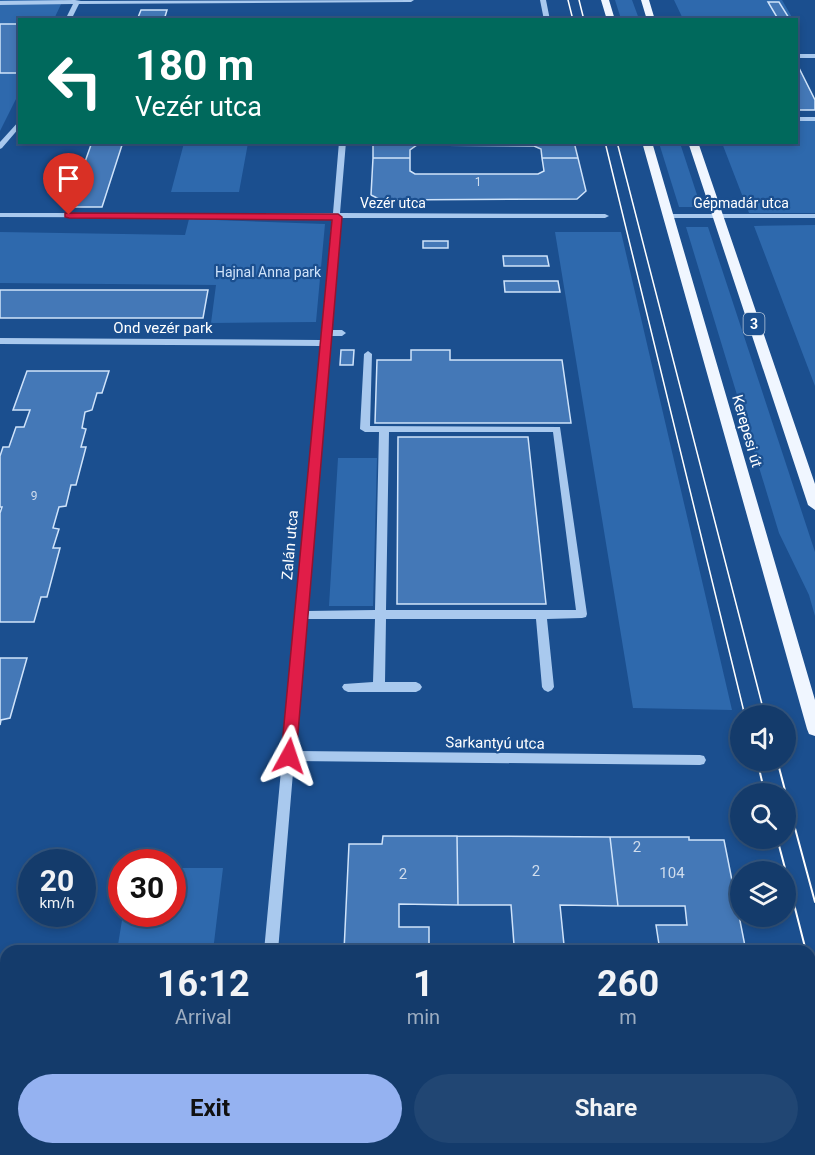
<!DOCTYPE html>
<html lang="en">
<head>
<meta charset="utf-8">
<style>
	body { margin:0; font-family:Roboto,sans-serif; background:#214673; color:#f1f3f6; height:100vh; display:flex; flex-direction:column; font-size:22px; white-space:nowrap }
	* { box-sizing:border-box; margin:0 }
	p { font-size:20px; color:#9dadc1 }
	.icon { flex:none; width:33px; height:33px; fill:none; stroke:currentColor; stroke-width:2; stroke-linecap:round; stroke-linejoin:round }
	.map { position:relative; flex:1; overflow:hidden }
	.side { position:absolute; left:0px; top:945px; width:816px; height:210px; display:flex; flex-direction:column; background:#143b6b; border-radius:18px 18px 0 0; box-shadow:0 3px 9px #0003,0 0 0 2px #33557e }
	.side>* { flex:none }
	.guide { position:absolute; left:18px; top:18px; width:780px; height:126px; border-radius:0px; box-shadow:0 3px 9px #0003,0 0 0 2px #33557e; background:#00695c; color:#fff; overflow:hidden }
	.buttons { position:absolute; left:730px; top:705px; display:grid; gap:12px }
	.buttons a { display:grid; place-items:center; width:66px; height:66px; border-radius:50%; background:#143b6b; box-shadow:0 3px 9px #0003,0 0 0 2px #33557e; font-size:30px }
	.speed { position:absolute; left:18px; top:849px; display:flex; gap:12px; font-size:30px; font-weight:700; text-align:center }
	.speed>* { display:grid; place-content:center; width:78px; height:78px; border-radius:50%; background:#143b6b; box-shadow:0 3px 9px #0003,0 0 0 2px #33557e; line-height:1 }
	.speed small { font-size:15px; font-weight:400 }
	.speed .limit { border:9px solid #d22; background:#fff; color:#111 }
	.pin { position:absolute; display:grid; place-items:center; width:51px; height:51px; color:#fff; margin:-62px -26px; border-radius:50% 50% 50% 0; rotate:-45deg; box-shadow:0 0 6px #0007 }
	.pin .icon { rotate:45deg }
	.me { position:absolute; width:66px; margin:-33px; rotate:5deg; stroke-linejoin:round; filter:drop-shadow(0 0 4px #0008) }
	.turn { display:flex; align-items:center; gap:21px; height:126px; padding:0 18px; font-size:27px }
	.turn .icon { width:78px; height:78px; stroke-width:2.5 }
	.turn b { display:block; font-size:42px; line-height:51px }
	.eta { display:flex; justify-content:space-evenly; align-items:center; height:102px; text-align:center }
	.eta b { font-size:36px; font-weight:700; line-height:42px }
	.button { display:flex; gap:12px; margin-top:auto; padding:12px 18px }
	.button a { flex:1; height:69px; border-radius:36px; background:#95b2f1; color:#111; font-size:24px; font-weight:700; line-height:69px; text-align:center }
	.button a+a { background:#214673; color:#f1f3f6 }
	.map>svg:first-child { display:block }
</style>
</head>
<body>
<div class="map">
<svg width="815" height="1155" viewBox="0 0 815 1155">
	<rect width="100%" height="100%" fill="#1b4f8f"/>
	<!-- green -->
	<path fill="#2e69ad" d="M0 0H63L54 19 20 20 19 93 0 131Z
		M615 0H632L639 19H621Z
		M674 0H782L793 19H683Z
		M797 121H815V213H749L722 143 796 142Z
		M184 143H248L239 192H171Z
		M659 143H680L701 207H679Z
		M189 219 325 224 316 322 211 323 216 285 0 283V232L185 235Z
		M815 225V386L754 226Z
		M686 227H708L815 552V616L809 595 779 533Z
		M555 232H621L732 710 633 708Z
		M338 458H377L373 606H329Z
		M173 868H223L213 951H117L123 914H172Z"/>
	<!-- building -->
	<path fill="#4478b7" stroke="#cfe3fa" stroke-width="1.5" d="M768 2H779L789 18 778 19Z
		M141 10H167L164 20H137Z
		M0 24H20V73H0Z
		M796 68H799L815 100V110H796Z
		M92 142H123L102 207H69Z
		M373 142H574L578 158H542L541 149 534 146 417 145 410 150V158H373Z
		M373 158H410V171L415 174H538L544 171 542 158H578L586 191 577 199 381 200 371 195Z
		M423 241H448V248H423Z
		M503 256H547L549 266H504Z
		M504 281H558L560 292H505Z
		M0 290H208L203 318H0Z
		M341 350H354L353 365H340Z
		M411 350H450V360H562L571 423H375L377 360H411Z
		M27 371H109L102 393H97L92 410 85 412 82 428 86 429 81 447H86L76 485H71L66 506 59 507 53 528 59 529 53 548H60L47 597H41L34 622H0V513L2 507H0V456L3 447H9L16 427H24L30 410H13Z
		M398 437H528L546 604H397Z
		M0 658H27L10 718 1 720 0 725Z
		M383 836H457L458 905 399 904V927H429V951H344L349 844H382Z
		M457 836 610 837 618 906 560 905 564 945H514L511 905H458Z
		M610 837H689V840H724L746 951H660L656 925H687L685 906H618Z"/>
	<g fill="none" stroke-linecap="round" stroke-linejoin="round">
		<!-- minor -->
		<path fill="#a9c9ee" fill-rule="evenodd" d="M75 0 81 1 414 0 411 2 79 4 71 20H65L73 4 0 5V1Z
			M540 0H546L550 20H544Z
			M796 54H815V58H796Z
			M796 117H815V121H796Z
			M20 120V127L2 148 0 149V142Z
			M339 142H346L340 213 605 214 609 216 605 218H340L330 330H342L346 333 342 336H330L307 611 375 610 379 432H365L360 429 364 354 368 351 372 354 370 426 560 427 587 614 586 617 582 618 547 619 554 687 552 690 548 692 544 690 542 687 536 619H386L385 682H416L420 684 422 687 420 690 416 692H348L344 690 342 687 344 684 373 682 375 619H306L295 751 700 755 704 756 706 760 704 764 700 765 294 761 278 951H264L321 346 0 344V338L321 340 332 218 0 217V213H333ZM389 432H553L576 610H386Z
			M664 214H815V218H667L663 216Z
			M0 1117H6V1133H0Z
			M246 1149H262V1155H246Z"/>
		<!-- major -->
		<path fill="#f0f6ff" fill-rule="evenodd" d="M601 0H609L615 20H607Z
			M641 0H649L655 20H647Z
			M642 142H652L815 700V736L809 734 807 729Z
			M688 142H698L815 484V510L808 505Z"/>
		<!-- tram-far1 -->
		<path stroke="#fff" stroke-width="1.5" d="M568 0 573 20
			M579 0 584 20
			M605 142 745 716
			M617 142 765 716"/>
		<!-- tram -->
		<path stroke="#fff" stroke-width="2" d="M757 760 765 794
			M777 760 786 794
			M786 795 815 902
			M777 838 786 872
			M786 873 806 951
			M810 968 815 989"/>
	</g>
	<!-- route -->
	<path fill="#e11d48" stroke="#92132f" stroke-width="1.5" d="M65 213 338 214 342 217 296 756 294 761 289 763 283 761 281 756 332 220 69 218 65 217Z"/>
	<g text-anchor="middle" stroke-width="4.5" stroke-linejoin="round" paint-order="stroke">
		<!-- number labels -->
		<g font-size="12" fill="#d0dded">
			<text x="478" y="186">1</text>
			<text x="34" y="500">9</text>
		</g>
		<!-- far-street labels -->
		<g font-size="14" fill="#fff" stroke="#1b4f8f">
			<text x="393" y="208">Vezér utca</text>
			<text x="741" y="208">Gépmadár utca</text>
		</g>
		<!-- far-park labels -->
		<g font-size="14" fill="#cfe3fa" stroke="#1b4f8f">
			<text x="268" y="277">Hajnal Anna park</text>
		</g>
		<!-- shield labels -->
		<rect fill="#1b4f8f" stroke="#bbcadd" stroke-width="1.5" x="743.5" y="313" width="21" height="22" rx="4.5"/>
		<g font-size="14" font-weight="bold" fill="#fff">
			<text x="754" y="329">3</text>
		</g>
		<!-- street labels -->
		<g font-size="15" fill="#fff" stroke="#1b4f8f">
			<text x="163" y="333">Ond vezér park</text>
			<text transform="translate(747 431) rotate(74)" y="5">Kerepesi út</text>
			<text transform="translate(290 545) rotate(-85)" y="5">Zalán utca</text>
			<text transform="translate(495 743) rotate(1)" y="5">Sarkantyú utca</text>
		</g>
		<!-- near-number labels -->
		<g font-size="15" fill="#d0dded">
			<text x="637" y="852">2</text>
			<text x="536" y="876">2</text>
			<text x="672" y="878">104</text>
			<text x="403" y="879">2</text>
		</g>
	</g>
</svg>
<div class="buttons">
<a><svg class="icon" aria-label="sound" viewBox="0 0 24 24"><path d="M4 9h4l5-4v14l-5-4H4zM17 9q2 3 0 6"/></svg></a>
<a><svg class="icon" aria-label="search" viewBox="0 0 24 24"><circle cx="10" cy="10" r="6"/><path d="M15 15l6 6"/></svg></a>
<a><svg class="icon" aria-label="layers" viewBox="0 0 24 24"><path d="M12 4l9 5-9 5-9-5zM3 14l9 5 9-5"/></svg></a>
</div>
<div class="speed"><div>20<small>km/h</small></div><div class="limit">30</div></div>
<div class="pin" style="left:69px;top:215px;background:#d93025"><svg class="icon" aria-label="arrive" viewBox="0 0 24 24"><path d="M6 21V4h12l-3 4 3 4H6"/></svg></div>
<svg class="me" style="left:289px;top:756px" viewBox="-20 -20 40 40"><path d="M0-17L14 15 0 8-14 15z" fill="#e11d48" stroke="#fff" stroke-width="4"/></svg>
<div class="guide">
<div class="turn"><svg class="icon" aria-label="left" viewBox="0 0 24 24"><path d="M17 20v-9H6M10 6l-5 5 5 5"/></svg><div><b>180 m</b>Vezér utca</div></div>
</div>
<section class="side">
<div class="eta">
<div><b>16:12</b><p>Arrival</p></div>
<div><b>1</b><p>min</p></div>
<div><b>260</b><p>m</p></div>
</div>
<div class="button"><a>Exit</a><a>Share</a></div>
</section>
</div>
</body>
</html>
